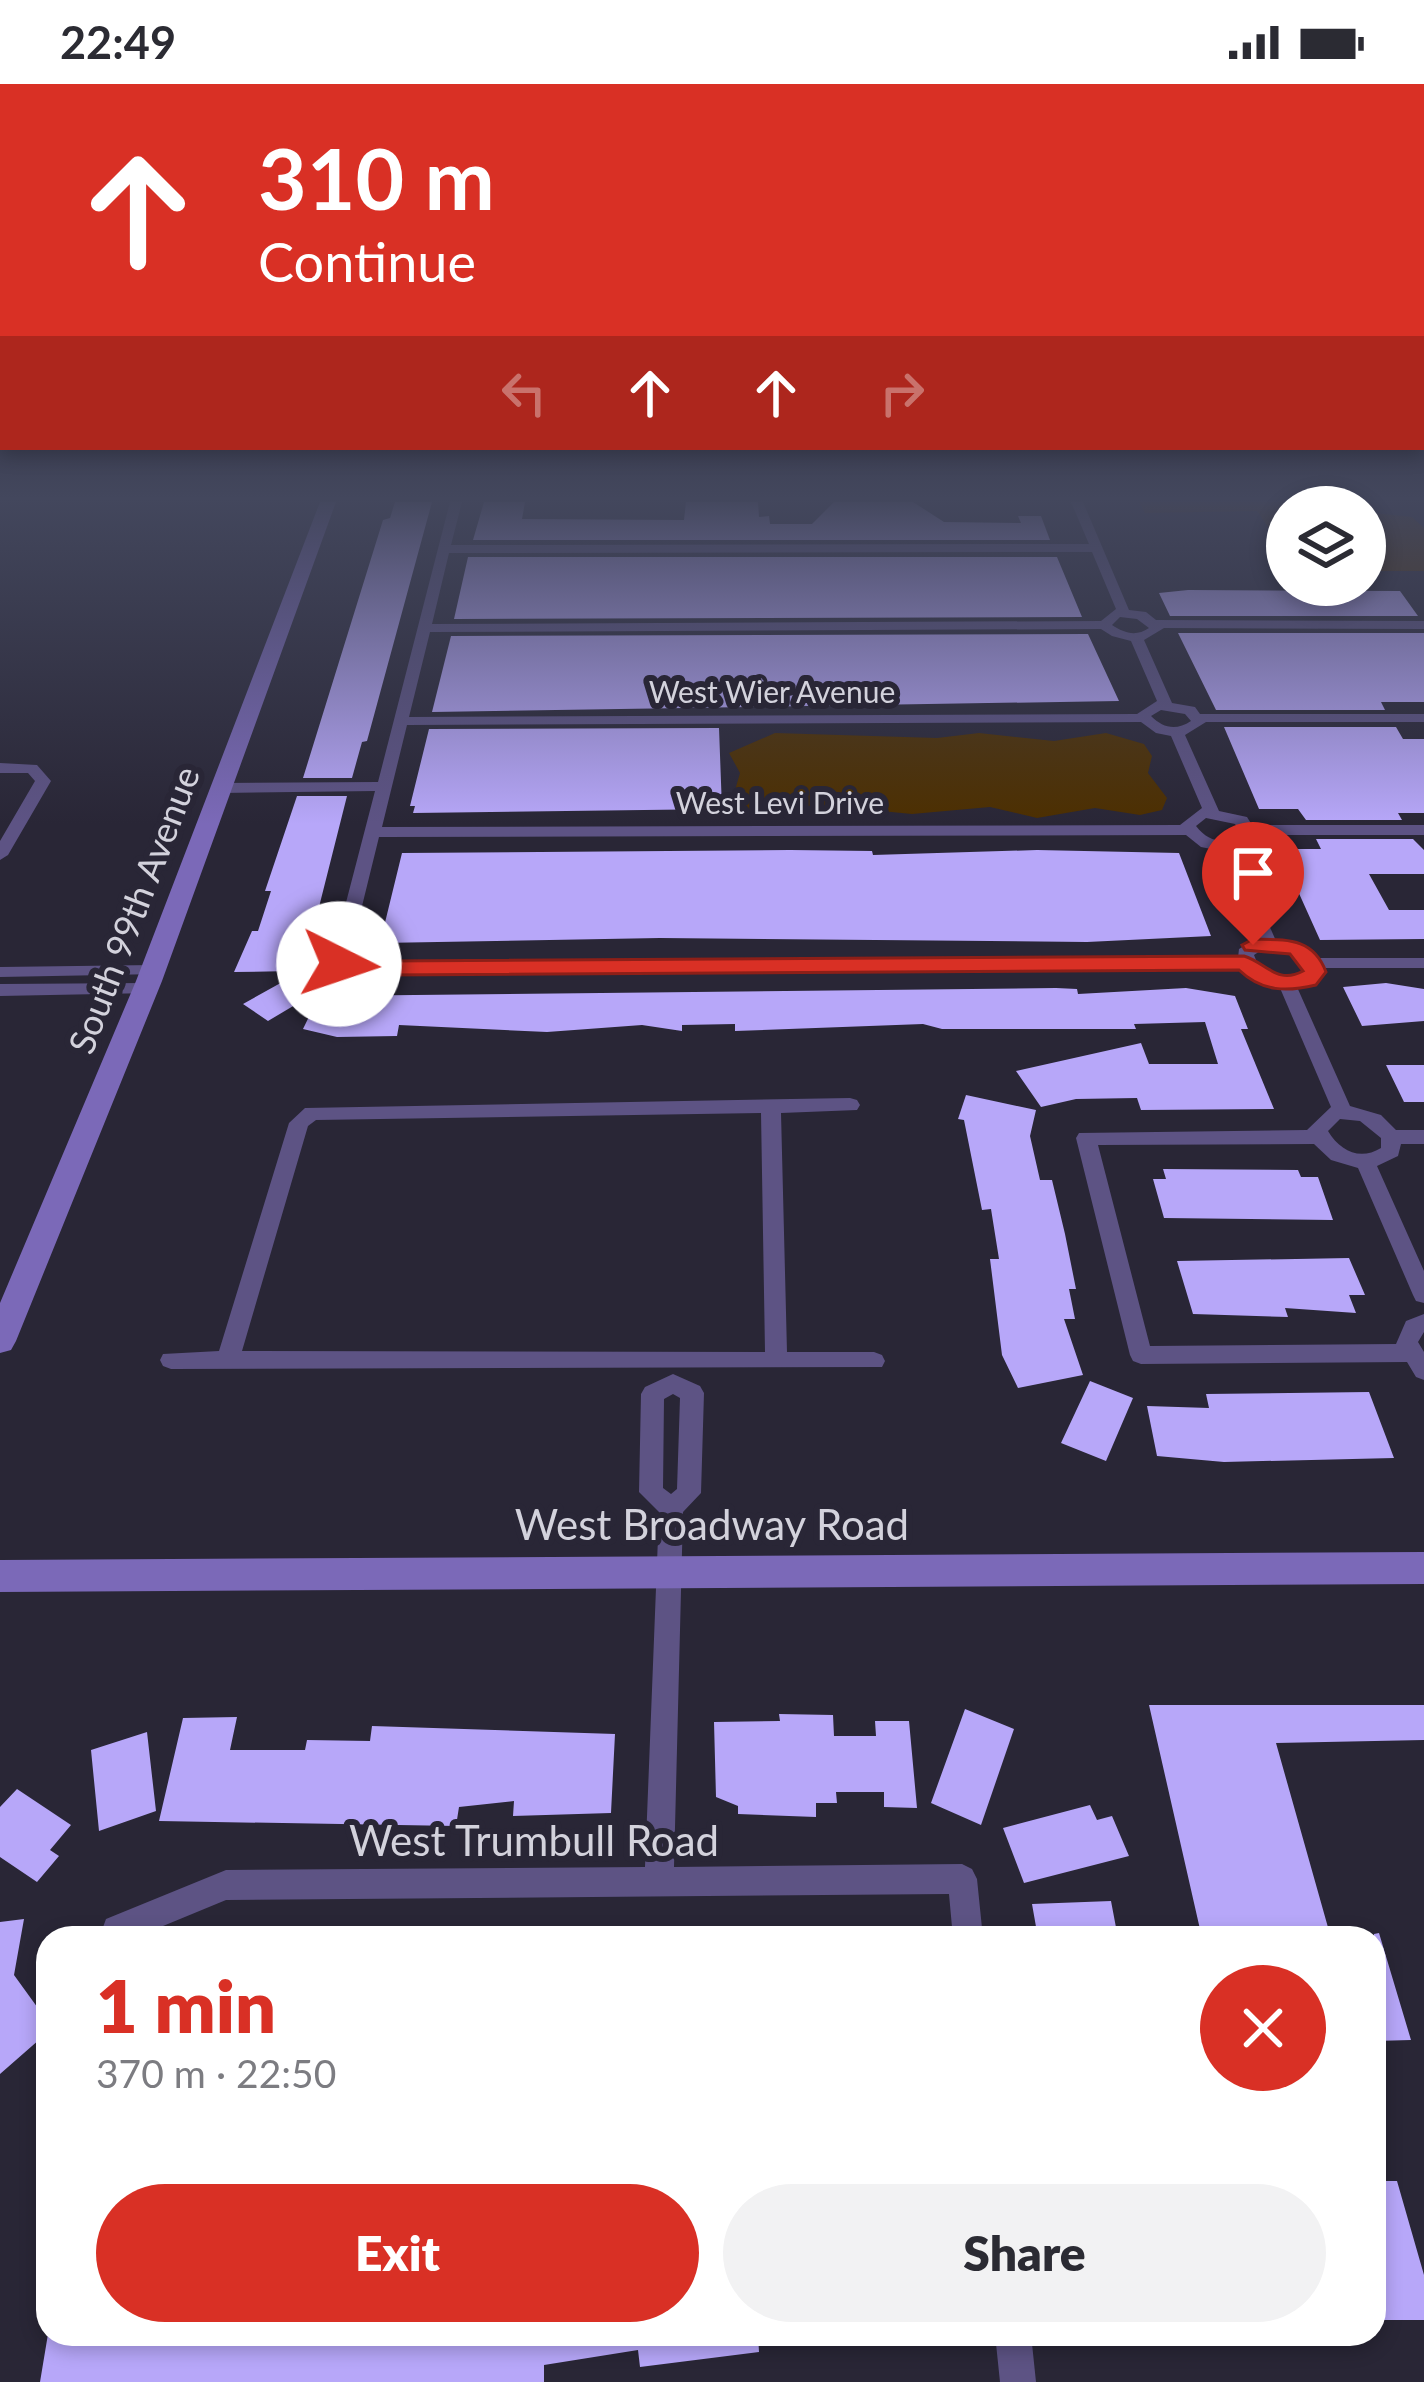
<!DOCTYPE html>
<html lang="en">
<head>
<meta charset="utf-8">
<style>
	body { margin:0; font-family:Lato,sans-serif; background:#f2f2f3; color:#2b2b33; height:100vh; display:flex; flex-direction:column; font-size:45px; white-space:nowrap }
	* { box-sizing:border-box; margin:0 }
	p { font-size:39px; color:#7c7c81 }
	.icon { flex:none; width:66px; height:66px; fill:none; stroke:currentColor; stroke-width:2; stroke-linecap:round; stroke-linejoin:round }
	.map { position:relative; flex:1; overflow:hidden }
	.panel { position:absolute; left:36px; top:1842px; width:1350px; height:420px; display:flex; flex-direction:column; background:#fff; border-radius:36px; box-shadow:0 6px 18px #0003 }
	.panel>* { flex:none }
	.top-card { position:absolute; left:0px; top:0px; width:1425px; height:366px; box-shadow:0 6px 18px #0003; background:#d93025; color:#fff; overflow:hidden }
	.tools { position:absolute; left:1266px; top:402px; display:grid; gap:24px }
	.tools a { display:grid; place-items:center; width:120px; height:120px; border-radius:50%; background:#fff; box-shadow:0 6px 18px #0003; font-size:60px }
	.pin { position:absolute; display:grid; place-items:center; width:102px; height:102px; color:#fff; margin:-123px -51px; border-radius:50% 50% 50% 0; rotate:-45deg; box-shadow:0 0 12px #0007 }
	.pin .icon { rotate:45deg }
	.me { position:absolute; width:132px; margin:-66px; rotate:94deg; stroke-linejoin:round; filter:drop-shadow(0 0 9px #0008) }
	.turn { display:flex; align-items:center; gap:42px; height:252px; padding:0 60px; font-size:54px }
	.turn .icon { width:156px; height:156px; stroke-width:2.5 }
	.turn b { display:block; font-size:84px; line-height:102px }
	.lanes { display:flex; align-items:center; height:114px; padding:0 60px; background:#0003; justify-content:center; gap:60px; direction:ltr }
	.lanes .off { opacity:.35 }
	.round { display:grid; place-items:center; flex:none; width:126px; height:126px; border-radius:63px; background:#f2f2f3 }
	.headline { display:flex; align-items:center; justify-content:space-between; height:204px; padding:0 60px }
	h1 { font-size:72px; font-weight:800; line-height:90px; color:#d93025 }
	.primary-button { display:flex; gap:24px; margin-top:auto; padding:24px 60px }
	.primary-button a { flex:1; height:138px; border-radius:72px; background:#d93025; color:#fff; font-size:48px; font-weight:800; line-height:138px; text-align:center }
	.primary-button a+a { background:#f2f2f3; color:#2b2b33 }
	.status { display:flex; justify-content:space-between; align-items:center; height:84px; padding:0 60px; background:#fff; direction:ltr }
	.status svg { height:33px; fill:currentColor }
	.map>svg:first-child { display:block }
</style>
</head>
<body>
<div class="status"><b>22:49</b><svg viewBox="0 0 49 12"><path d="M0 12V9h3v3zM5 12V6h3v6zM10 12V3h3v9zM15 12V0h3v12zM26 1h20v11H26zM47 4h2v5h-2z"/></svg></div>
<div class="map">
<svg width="1424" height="2298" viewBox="0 0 1424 2298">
	<rect width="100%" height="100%" fill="#292636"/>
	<!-- green -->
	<path fill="#4d2f00" d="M1139 418H1316L1319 423H1287V470L1257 427 1145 429Z
		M1365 428 1412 433 1424 444V487H1365Z
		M775 649 937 654 979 649 1054 657 1106 649 1144 660 1152 672 1148 689 1167 714 1162 726 1140 731 1095 724 1037 734 990 723 912 730 819 721 740 728 731 720 740 689 729 669Z"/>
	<!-- building -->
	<path fill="#b7a7f9" d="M395 418H432L367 657 362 658 352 694H303L383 436 390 434Z
		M484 418H525L522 435 684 436 686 418H758L759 433 769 432 770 440H812L834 418H913L944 438 1021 439 1018 432H1041L1050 456H473Z
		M468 473H1057L1082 533 454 535Z
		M1188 506 1400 507 1418 532H1170L1159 509Z
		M1178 549H1424V618H1381L1385 626H1216Z
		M1088 550 1119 617 432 628 451 552Z
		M1224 643H1396L1403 655H1424V729H1398L1402 736H1306L1298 725H1259Z
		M719 644 722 725 413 729 415 722H410L429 645Z
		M297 712H347L319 823H313L293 887 234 888 252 847H258L271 807H265Z
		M1316 755H1413L1424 766V790H1369L1389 826H1424V855L1320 856 1279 765H1321Z
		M790 766 872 767 873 771 1037 766 1179 769 1211 852 1087 858 660 854 380 859 402 769Z
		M286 896 310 912 268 937 243 920Z
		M1386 899 1424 905V937L1362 942 1343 903Z
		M1056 904 1077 905 1078 910 1186 904 1235 912 1248 945H1241L1274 1025 1141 1026 1137 1014 1076 1015 1041 1023 1016 987 1141 959 1149 980H1218L1205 938 1134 940 1136 945H942L923 940 735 947V940L682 941V947L642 941 547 948 399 941 397 952 337 953 303 945 319 912Z
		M1386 981H1424V1018H1404Z
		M966 1011 1036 1026 1030 1052 1040 1096H1052L1065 1150 1076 1205H1069L1075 1235H1064L1083 1291 1018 1304 1002 1271 990 1175H999L991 1125 982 1126 964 1036 958 1035Z
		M1163 1085 1298 1086 1301 1093H1318L1333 1136 1164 1134 1153 1095H1166Z
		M1349 1174 1365 1211H1349L1356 1229 1285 1224 1288 1233 1193 1230 1177 1177Z
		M1090 1297 1133 1314 1106 1377 1061 1359Z
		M1369 1308 1394 1374 1224 1378 1157 1372 1147 1322 1209 1324 1206 1310Z
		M1149 1621H1424V1656L1276 1659 1331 1854H1202Z
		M965 1625 1014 1645 981 1741 931 1719Z
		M779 1630 833 1631 834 1652H876L875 1637H909L917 1724 884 1723V1708H836L837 1719H816V1733L738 1730V1722L716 1713 714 1638 780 1637Z
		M237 1633 230 1666H305L307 1656 370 1657 372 1642 615 1650 611 1729 513 1732 514 1717 459 1723 456 1742 159 1737 183 1634Z
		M147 1648 156 1727 99 1747 91 1666Z
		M17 1705 71 1741 50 1766 59 1772 37 1798 0 1773V1723Z
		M1090 1721 1097 1736 1112 1732 1129 1772 1024 1799 1003 1744Z
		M1111 1817 1118 1854H1038L1032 1820Z
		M24 1835 14 1891 48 1938V1948L0 1990V1838Z
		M1379 1849 1411 1956 1374 1957V1850Z
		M1374 2097H1397L1424 2191V2236H1374Z
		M48 2250H758L759 2268 640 2283 638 2266 544 2281V2298H40Z"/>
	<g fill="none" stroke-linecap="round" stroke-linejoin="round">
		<!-- minor -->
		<path fill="#5d5384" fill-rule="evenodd" d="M450 418H462L451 461 1089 460 1071 418H1083L1129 526 1146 528 1156 536 1424 537V545L1164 544 1144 556 1172 619 1195 623 1200 630H1424V638H1206L1185 651 1219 727 1247 733 1252 741H1424V751H1258L1257 756 1236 766 1276 857 1309 864 1317 874H1424V884H1323L1318 896 1297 903 1350 1022 1381 1031 1396 1046H1424V1060H1401L1398 1072 1377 1082 1424 1187V1219L1416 1217 1413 1211 1358 1084 1331 1076 1314 1060 1098 1061 1150 1262 1396 1260 1406 1237 1424 1230V1248L1418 1258 1424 1268V1296L1416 1293 1407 1278 1141 1280 1133 1277 1130 1271 1076 1054 1079 1049 1307 1046 1331 1023 1280 904 1247 893 1242 884 386 889 333 884 330 880 375 707 220 709 212 704 220 699 378 698ZM1092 468 1116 525 1101 537 432 540 449 469ZM1120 533 1137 535 1149 544C1136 553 1124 549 1112 541ZM1101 545 1112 552 1131 557 1157 617 1137 630 409 633 430 548ZM1161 626 1185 630 1191 637C1176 647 1163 644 1151 632ZM1141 638 1156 649 1171 652 1202 724 1180 741 382 743 407 641ZM1206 734 1235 740 1242 752C1225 761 1208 758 1196 742ZM1186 751 1201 763 1221 767 1258 854 1239 865 1238 874 386 879 349 875 379 753ZM1263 865 1297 872 1306 883 1304 889 1287 894 1260 886 1254 871ZM1340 1035 1360 1037 1381 1054V1064C1360 1077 1340 1067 1328 1047Z
			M0 679 37 681 51 697 8 771 0 776V757L35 697 28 689H0Z
			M153 881 162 886 159 890 0 893V883Z
			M146 899 152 901V909L0 912V900Z
			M850 1014 857 1016 860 1021 857 1026 781 1029 787 1268H874L882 1271 885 1277 882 1283 171 1285 163 1282 160 1276 163 1270 219 1267 289 1039 305 1024ZM761 1029 765 1268 242 1267 308 1042 316 1036Z
			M673 1290 700 1302 704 1309 701 1409 683 1428 674 1783 962 1780 972 1785 977 1795 983 1854H953L949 1810 226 1816 134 1854H105L102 1846 106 1835 226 1786 645 1783 659 1428 639 1408 641 1310 645 1303ZM673 1310 680 1314 677 1405 671 1410 663 1404 664 1315Z
			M995 2250H1031L1036 2298H1000Z"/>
		<!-- secondary -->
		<path fill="#7b69b8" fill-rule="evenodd" d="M320 418H336L162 897 16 1257 11 1266 0 1269V1219L136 897Z
			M1424 1468V1500L0 1508V1476Z"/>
	</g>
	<!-- sky -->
	<linearGradient id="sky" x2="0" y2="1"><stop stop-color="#17151e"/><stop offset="0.56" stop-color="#43475d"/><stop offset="1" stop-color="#43475d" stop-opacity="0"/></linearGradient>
	<rect width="1424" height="740" fill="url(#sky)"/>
	<!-- route -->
	<path fill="#d93025" stroke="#8d1f18" stroke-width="3" d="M1253 855C1286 856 1313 853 1326 888L1316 901C1287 908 1262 908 1239 886L386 891 339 887 328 880 339 873 386 877 1244 872C1267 879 1277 901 1303 887L1290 870 1245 866 1242 861Z"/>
	<g text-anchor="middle" stroke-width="12" stroke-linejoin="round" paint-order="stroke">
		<!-- far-street labels -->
		<g font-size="30" fill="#d3d2dc" stroke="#292636">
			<text x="772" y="619">West Wier Avenue</text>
			<text x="780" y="730">West Levi Drive</text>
		</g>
		<!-- street labels -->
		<g font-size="36" fill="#d3d2dc" stroke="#292636">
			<text transform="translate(134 826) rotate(-69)" y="13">South 99th Avenue</text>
		</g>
		<!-- near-street labels -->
		<g font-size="42" fill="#d3d2dc" stroke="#292636">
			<text x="712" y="1456">West Broadway Road</text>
			<text x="534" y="1772">West Trumbull Road</text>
		</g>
	</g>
</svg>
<div class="tools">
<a><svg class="icon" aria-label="layers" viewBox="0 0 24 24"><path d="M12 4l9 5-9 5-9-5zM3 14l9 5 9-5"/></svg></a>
</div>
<div class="pin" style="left:1253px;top:861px;background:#d93025"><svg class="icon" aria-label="arrive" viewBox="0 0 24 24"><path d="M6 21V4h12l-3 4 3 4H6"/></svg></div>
<svg class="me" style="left:339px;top:880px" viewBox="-20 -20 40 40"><circle r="19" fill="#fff"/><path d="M0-13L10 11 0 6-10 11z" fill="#d93025"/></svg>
<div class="top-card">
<div class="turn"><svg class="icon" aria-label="ahead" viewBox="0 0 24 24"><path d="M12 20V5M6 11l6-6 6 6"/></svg><div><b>310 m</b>Continue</div></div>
<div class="lanes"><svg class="icon off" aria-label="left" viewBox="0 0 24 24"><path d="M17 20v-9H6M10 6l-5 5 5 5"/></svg><svg class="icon" aria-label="ahead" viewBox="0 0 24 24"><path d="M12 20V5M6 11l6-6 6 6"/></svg><svg class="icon" aria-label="ahead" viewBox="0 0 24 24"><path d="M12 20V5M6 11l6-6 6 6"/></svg><svg class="icon off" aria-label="right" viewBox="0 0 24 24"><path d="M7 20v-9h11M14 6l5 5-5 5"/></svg></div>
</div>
<section class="panel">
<div class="headline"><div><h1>1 min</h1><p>370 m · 22:50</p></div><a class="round" style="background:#d93025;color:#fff"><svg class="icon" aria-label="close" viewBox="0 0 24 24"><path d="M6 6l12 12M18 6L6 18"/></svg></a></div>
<div class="primary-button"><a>Exit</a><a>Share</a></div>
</section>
</div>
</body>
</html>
